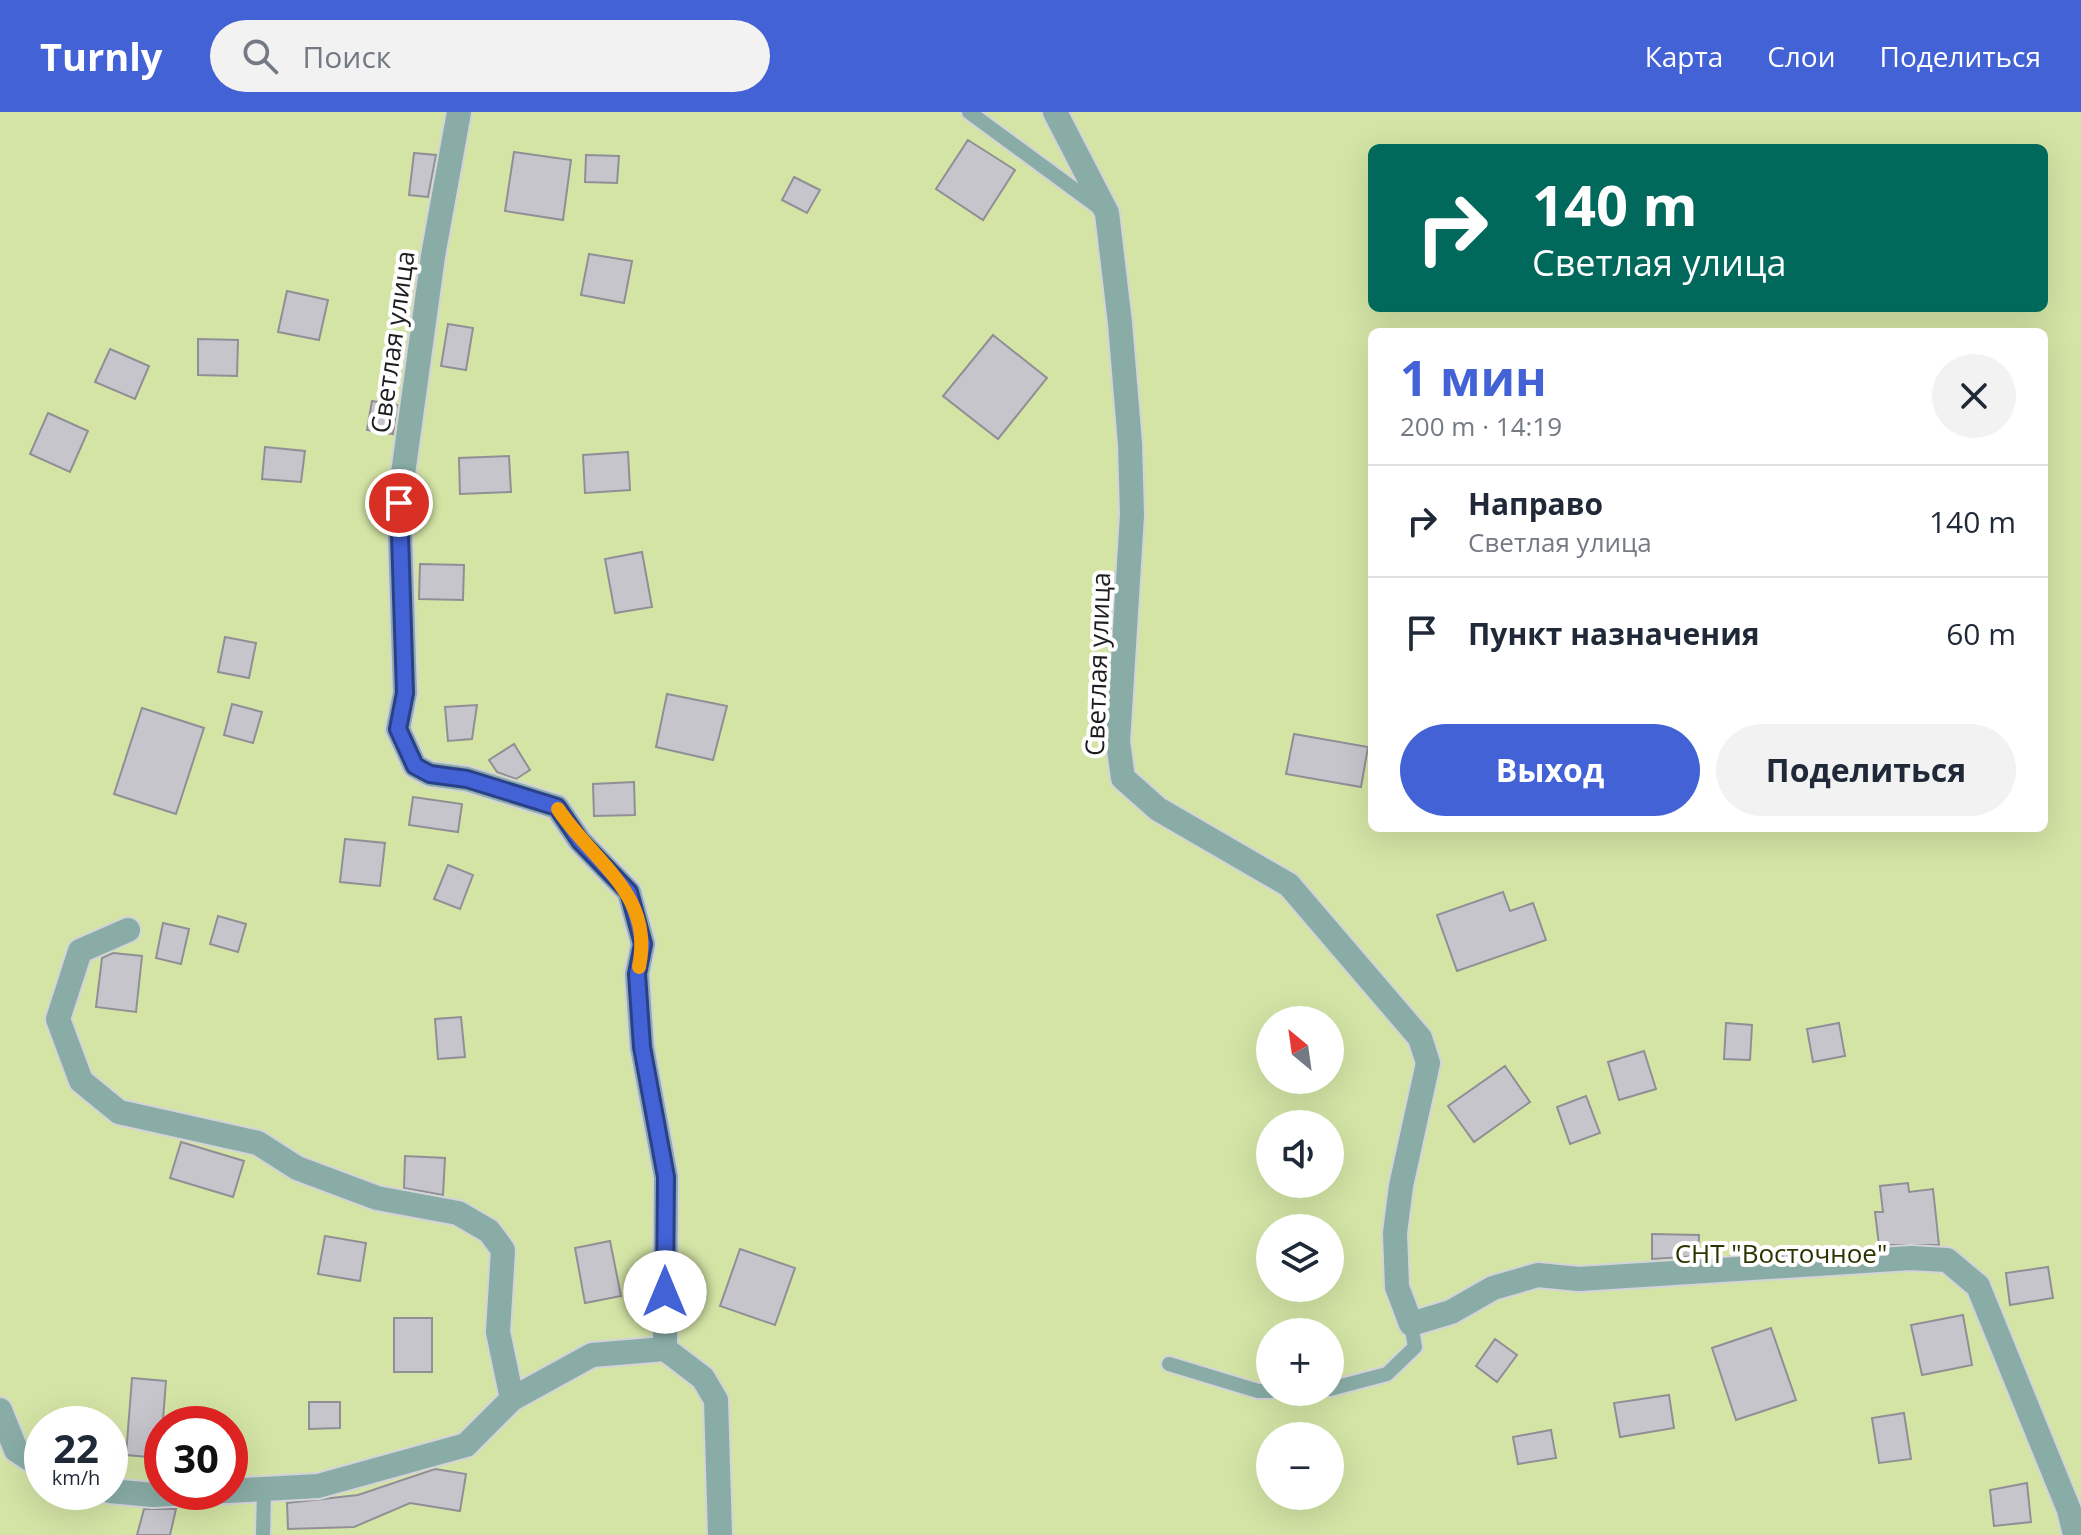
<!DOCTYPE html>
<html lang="ru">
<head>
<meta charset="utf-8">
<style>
	body { margin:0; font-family:"Open Sans",sans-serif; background:#f2f2f3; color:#1f2937; height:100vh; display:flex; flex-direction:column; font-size:30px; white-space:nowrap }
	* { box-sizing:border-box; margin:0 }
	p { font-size:26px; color:#747a83 }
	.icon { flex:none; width:44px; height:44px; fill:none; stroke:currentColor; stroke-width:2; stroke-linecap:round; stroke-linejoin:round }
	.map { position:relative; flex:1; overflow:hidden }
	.side { position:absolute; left:1368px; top:216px; width:680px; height:504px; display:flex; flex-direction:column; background:#fff; border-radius:12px; box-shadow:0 8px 32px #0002 }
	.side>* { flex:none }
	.top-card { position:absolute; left:1368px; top:32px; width:680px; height:168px; border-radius:12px; box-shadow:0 8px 32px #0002; background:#00695c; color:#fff; overflow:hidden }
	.needle { width:52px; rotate:331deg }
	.tools { position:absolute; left:1256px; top:894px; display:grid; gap:16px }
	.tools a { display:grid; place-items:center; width:88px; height:88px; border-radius:50%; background:#fff; box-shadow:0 8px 32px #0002; font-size:40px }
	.speed { position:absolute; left:24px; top:1294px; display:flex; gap:16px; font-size:40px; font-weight:700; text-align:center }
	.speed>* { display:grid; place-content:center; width:104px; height:104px; border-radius:50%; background:#fff; box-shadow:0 8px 32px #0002; line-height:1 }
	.speed small { font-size:20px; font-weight:400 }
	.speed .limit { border:12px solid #d22; background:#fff; color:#111 }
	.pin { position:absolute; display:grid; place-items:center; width:68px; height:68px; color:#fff; margin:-34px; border:4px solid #fff; border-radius:50%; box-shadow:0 2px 8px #0007 }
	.me { position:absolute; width:88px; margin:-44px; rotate:0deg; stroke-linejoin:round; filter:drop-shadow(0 0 6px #0008) }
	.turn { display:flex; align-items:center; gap:28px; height:168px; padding:0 32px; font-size:36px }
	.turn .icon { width:104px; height:104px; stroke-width:2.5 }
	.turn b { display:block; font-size:56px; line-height:68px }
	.round { display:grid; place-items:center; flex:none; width:84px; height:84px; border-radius:42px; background:#f2f2f3 }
	.headline { display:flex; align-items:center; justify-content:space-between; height:136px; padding:0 32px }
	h1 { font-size:48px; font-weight:700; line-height:60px; color:#4262d5 }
	.primary-button { display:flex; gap:16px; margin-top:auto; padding:16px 32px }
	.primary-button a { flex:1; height:92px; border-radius:48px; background:#4262d5; color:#fff; font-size:32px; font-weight:700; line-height:92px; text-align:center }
	.primary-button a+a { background:#f2f2f3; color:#1f2937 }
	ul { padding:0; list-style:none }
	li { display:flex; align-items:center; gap:24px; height:112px; padding:0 32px; border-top:2px solid #e0e1e3 }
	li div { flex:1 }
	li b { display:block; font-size:30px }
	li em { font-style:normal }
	header { display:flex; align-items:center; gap:48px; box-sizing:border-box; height:112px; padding:0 40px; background:#4262d5; color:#fff }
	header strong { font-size:38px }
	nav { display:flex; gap:44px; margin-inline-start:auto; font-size:28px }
	.search { width:560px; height:72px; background:#f2f2f3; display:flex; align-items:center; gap:20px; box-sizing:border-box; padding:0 28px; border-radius:44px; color:#747a83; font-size:30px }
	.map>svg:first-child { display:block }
</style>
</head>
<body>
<header>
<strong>Turnly</strong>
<div class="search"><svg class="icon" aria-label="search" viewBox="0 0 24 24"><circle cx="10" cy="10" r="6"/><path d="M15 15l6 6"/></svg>Поиск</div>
<nav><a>Карта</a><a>Слои</a><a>Поделиться</a></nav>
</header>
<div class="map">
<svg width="2081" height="1423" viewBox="0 0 2081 1423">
	<rect width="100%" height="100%" fill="#f7f6fe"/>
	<!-- green -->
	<path fill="#d4e4a5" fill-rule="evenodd" d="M0 0H2081V1423H0ZM1372 36H2044V196H1372ZM1372 220H2044V716H1372ZM1270 908H1330V968H1270ZM1270 1012H1330V1072H1270ZM1270 1116H1330V1176H1270ZM1270 1220H1330V1280H1270ZM42 1312H110V1380H42ZM162 1312H230V1380H162ZM1270 1324H1330V1384H1270Z"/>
	<!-- building -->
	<path fill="#c7c5cc" stroke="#918f96" stroke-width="2" d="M968 28 1015 58 983 108 936 77Z
		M514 40 571 48 563 108 505 99Z
		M414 41 436 43 428 85 409 83Z
		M586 43 619 44 617 71 585 70Z
		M794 65 820 78 807 101 782 88Z
		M589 142 632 149 624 191 581 183Z
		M287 179 328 188 319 228 278 220Z
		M448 212 473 216 466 258 441 254Z
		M993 223 1047 266 998 327 943 284Z
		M198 227 238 228 237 264 198 263Z
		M110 237 149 254 135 287 95 270Z
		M372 289 397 293 393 322 367 318Z
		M48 301 88 319 70 360 30 342Z
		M265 335 305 339 301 370 262 367Z
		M628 340 630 378 585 381 583 343Z
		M509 344 511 380 460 382 459 346Z
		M642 440 652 495 615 501 605 447Z
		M420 452 464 453 463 488 419 487Z
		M225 525 256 531 249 566 218 560Z
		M667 582 727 594 713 648 656 635Z
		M232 592 262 600 253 631 224 623Z
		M477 593 472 627 448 629 445 595Z
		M142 596 204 616 176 702 114 682Z
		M1294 622 1368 635 1361 675 1286 662Z
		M514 632 530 658 516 667 497 660 489 648Z
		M634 670 635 703 594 704 593 672Z
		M413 685 462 692 458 720 409 713Z
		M345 727 385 731 380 774 340 770Z
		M448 753 473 763 460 797 434 787Z
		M1503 780 1510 799 1533 791 1546 828 1457 859 1437 803Z
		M218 804 246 812 238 840 210 832Z
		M163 811 189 817 181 852 156 846Z
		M113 841 142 844 136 900 96 895 102 846Z
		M461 905 465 945 438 947 435 907Z
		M1726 911 1752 913 1750 948 1724 947Z
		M1839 911 1845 944 1813 950 1807 917Z
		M1644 939 1656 977 1619 988 1608 950Z
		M1505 954 1530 990 1474 1030 1448 994Z
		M1586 984 1600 1021 1570 1032 1557 995Z
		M181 1030 244 1049 233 1085 170 1066Z
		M405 1044 445 1046 443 1083 404 1076Z
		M1908 1071 1909 1080 1933 1077 1939 1133H1879L1875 1100H1883L1880 1074Z
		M1652 1122 1699 1123 1698 1144 1652 1147Z
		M325 1124 366 1131 360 1169 318 1162Z
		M610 1129 621 1184 585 1191 575 1136Z
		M740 1137 795 1156 775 1213 720 1194Z
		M2048 1155 2053 1186 2010 1193 2006 1161Z
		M1963 1203 1972 1253 1922 1263 1911 1213Z
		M394 1206H432V1260H394Z
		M1771 1216 1796 1288 1736 1308 1712 1236Z
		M1495 1227 1517 1243 1497 1270 1476 1254Z
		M132 1266 166 1269 160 1346 126 1343Z
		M1669 1283 1674 1316 1620 1325 1614 1291Z
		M309 1290H340V1316L309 1317Z
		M1904 1301 1911 1347 1879 1351 1872 1306Z
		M1551 1318 1556 1346 1518 1352 1513 1325Z
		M435 1357 466 1362 460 1399 410 1391 354 1415 288 1417 287 1391 358 1383Z
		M2027 1371 2031 1410 1994 1414 1990 1378Z
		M144 1397H176L170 1423H137Z"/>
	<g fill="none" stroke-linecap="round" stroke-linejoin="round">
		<defs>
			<path id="lane" d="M969 0 1101 97
				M1169 1252 1258 1279H1270
				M1330 1277 1387 1262 1415 1235 1411 1212
				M263 1423 264 1379"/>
			<path id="street" d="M459 0 433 144 399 391 405 581 398 617 415 654 430 662 467 667 557 695 580 729 629 780 643 832 637 862 642 935 666 1065 665 1237 703 1266 716 1288 720 1423
				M1055 0 1107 101 1120 211 1130 332 1132 403 1118 630 1123 666 1158 697 1289 773 1420 926 1428 951 1401 1074 1395 1121 1397 1175 1411 1212 1451 1200 1493 1176 1538 1163 1579 1167 1911 1146 1947 1148 1978 1174 2069 1398 2075 1423
				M128 818 80 839 58 907 81 969 119 1000 258 1031 297 1056 377 1086 458 1101 489 1119 503 1138 498 1220 512 1287
				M0 1298 16 1338 42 1355
				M110 1379 153 1383 318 1374 466 1333 512 1287 592 1243 665 1237"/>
		</defs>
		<!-- lane casing -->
		<use href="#lane" stroke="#d4d3da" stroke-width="18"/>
		<!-- street casing -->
		<use href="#street" stroke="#d4d3da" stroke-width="28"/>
		<!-- lane -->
		<use href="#lane" stroke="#89ada6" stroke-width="14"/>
		<!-- street -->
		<use href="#street" stroke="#89ada6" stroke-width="24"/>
	</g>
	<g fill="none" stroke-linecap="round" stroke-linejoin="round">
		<defs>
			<path id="route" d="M399 391 405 581 398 617 415 654 430 662 467 667 557 695 580 729 629 780 643 832 637 862 642 935 666 1065 665 1180"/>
		</defs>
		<!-- route casing -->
		<use href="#route" stroke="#2b408a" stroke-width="20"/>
		<!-- route -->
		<use href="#route" stroke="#4262d5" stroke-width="14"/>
		<!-- slow -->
		<path stroke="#f59e0b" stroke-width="14" d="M558 697C595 752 654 782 639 855"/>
	</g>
	<g text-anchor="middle" stroke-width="8" stroke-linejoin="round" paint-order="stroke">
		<!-- street labels -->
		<g font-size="26" fill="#1d1d1f" stroke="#fff">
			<text transform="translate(393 230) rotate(-82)" y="9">Светлая улица</text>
			<text transform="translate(1098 552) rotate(-88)" y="9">Светлая улица</text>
		</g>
		<!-- park labels -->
		<g font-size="26" fill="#2c3502" stroke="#fff">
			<text x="1781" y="1151">СНТ "Восточное"</text>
		</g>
	</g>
</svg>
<div class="tools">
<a><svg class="needle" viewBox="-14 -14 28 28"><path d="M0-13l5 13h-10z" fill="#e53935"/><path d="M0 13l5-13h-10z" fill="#747a83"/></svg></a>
<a><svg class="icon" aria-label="sound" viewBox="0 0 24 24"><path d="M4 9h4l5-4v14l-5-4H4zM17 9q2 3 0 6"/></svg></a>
<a><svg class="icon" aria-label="layers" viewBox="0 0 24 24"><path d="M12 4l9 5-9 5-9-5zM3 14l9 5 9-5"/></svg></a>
<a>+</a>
<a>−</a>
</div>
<div class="speed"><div>22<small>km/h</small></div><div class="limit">30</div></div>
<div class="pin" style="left:399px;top:391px;background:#d93025"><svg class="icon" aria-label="arrive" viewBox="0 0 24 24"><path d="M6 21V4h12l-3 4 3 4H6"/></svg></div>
<svg class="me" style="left:665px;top:1180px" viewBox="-20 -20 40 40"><circle r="19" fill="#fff"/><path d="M0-13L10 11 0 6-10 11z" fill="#4262d5"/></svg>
<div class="top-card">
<div class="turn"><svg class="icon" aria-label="right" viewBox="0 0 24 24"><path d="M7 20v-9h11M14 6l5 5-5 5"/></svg><div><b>140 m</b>Светлая улица</div></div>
</div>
<section class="side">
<div class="headline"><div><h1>1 мин</h1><p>200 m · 14:19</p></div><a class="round"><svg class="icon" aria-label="close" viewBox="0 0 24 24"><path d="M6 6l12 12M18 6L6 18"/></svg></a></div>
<ul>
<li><svg class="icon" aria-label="right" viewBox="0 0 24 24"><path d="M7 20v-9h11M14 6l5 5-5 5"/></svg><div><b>Направо</b><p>Светлая улица</p></div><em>140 m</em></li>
<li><svg class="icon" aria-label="arrive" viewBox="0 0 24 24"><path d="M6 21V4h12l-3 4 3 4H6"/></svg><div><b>Пункт назначения</b></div><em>60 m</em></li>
</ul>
<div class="primary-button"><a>Выход</a><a>Поделиться</a></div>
</section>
</div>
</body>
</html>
